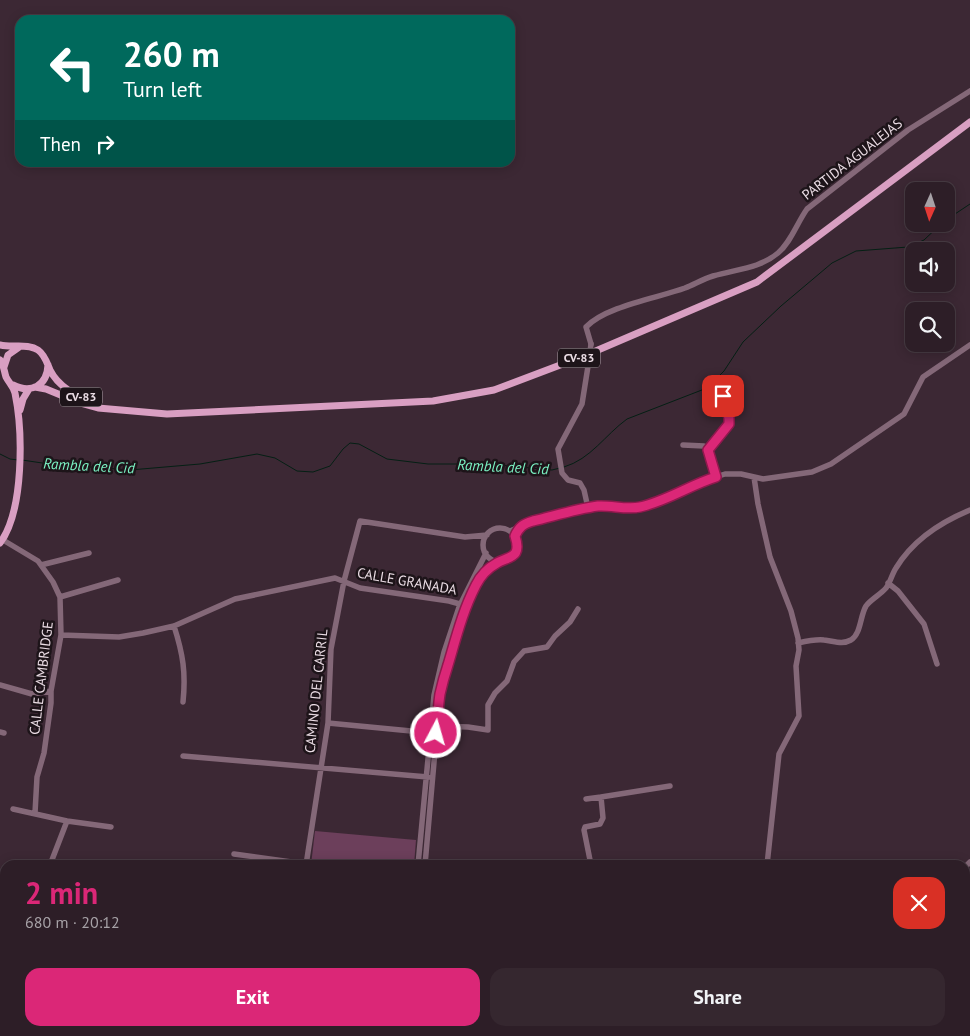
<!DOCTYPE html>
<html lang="en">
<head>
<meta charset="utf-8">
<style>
	body { margin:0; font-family:"PT Sans",sans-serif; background:#35272f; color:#f1f3f6; height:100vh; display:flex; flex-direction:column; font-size:19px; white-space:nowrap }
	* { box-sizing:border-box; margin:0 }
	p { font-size:16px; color:#a7a2a7 }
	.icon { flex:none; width:28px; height:28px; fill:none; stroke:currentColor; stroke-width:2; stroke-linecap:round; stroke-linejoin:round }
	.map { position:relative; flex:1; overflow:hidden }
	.details { position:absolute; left:0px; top:860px; width:970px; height:176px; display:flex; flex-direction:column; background:#2d1e27; border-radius:15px 15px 0 0; box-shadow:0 2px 12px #0003,0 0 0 1px #483c44 }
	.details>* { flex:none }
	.guide { position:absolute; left:15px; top:15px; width:500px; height:152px; border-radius:15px; box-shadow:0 2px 12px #0003,0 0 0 1px #483c44; background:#00695c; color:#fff; overflow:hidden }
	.needle { width:32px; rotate:183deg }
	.tools { position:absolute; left:905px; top:182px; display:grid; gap:10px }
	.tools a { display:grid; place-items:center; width:50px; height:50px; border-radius:10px; background:#2d1e27; box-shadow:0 2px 12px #0003,0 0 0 1px #483c44; font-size:25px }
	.pin { position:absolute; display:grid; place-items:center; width:42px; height:42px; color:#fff; margin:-21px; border-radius:10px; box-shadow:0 2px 8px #0006 }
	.me { position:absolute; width:55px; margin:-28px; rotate:6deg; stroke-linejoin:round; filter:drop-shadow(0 0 4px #0008) }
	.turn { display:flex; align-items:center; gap:18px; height:105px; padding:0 25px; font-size:22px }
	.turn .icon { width:65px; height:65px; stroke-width:2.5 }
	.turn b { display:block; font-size:35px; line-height:42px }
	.then { display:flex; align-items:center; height:48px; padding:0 25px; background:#0003; gap:10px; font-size:19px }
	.round { display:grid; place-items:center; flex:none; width:52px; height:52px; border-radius:15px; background:#35272f }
	.head { display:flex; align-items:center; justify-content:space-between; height:85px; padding:0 25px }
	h1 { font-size:30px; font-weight:700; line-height:38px; color:#db2777 }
	.action { display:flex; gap:10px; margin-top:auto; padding:10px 25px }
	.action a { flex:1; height:58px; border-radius:15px; background:#db2777; color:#fff; font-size:20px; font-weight:700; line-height:58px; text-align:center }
	.action a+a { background:#35272f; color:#f1f3f6 }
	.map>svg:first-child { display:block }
</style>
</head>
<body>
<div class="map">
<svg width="970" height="1036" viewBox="0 0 970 1036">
	<rect width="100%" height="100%" fill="#3c2834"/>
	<!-- green -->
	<path fill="#6c3f5b" d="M315 831 416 840 414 865H311Z"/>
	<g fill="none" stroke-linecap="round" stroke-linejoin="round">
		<!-- stream -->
		<path stroke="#041f14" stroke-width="1" d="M946 220 970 204
			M0 454 10 459 18 460
			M22 460 76 468 91 467 130 470 200 464 257 454 275 458 297 471 313 472 330 466 343 449 350 443 359 444 387 459 428 464H488L552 470 560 468
			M564 467C591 459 605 435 627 419L707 388 724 371 743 342 781 306 832 263 856 251 908 247 924 240 941 224"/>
		<!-- minor -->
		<path stroke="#846878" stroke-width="5.5" d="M591 344 586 327C606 306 658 298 685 288 695 284 703 279 713 276 736 269 759 269 778 253 791 242 797 223 807 209L908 130 970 91
			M683 445 704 446 708 449
			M716 477 708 449 729 424V418L723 396
			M754 477 758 504 770 557 791 611 798 638 799 650 796 666 799 716 779 754 767 865
			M588 508 598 506H612L624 509 639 507 671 497 706 480 725 474H741L763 479 812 472 831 464 904 414 923 377 970 345
			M483 545a17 17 0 1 1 34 0a17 17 0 1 1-34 0Z
			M510 531 533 521 588 508 584 490 580 483 568 480 562 473 558 449 582 404 589 360
			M3 540 38 561 53 582 60 597 61 635 51 691V703L44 753 37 777 35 813
			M41 565 89 553
			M888 583 898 591 924 624 937 664
			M60 597 118 580
			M174 626C183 654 186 673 183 702
			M61 635 119 637 143 633 174 626 235 599 335 578 360 588 449 601 467 606
			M798 643C807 641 816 639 824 640 834 641 842 645 851 640 861 634 860 616 866 606 871 599 880 595 886 588 890 583 892 574 896 568 913 540 941 522 970 510
			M0 685 32 694 51 691
			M328 723 432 733
			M437 726 468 727 488 730V705L495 693 507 681 514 662 524 651 547 647 555 636 570 622 578 609
			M0 732 4 733
			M183 756 428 777
			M601 797 670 786
			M586 799 601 797 603 818 600 824 585 827 584 830 591 865
			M13 809 67 821 111 827
			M234 854 306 864
			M50 865 67 821
			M306 865 328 723 331 649 344 581 360 521 465 537 487 535
			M418 865 434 695 444 652 459 607 486 553
			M425 865 440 694 465 610 477 583 485 571 499 562
			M965 867 970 862
			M0 880 5 882
			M965 1015 970 1013
			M42 1031 43 1036
			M132 1036V1031
			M280 1036V1031
			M403 1036 404 1031
			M410 1036V1031
			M582 1036 585 1031
			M634 1036 650 1031
			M738 1036 740 1031
			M939 1036 945 1031"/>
		<!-- major -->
		<path stroke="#d99fc2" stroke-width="7" d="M0 345C12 348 28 343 38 350 45 355 47 363 50 370 59 388 77 397 97 403
			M0 360C4 365 4 371 6 377 9 383 13 386 15 393 23 432 24 511 0 543
			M4 367 8 355 18 348
			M13 385C31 394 47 386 48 365
			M35 387 46 389 80 403 98 408 167 414 433 401 494 390 584 356 757 282 970 122
			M20 410 23 399 29 389"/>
		<!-- minor-bridge -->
		<path stroke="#846878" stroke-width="5.5" d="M589 360 591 344"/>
	</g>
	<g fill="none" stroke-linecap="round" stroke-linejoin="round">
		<defs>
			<path id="route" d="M436 733C438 720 438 707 440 694 442 685 445 674 448 665 456 638 463 610 476 585 481 575 488 568 497 563 510 556 522 558 515 536 519 527 523 524 533 521 554 516 576 509 598 506 612 505 626 510 640 507 667 501 690 485 716 477L708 450 729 424V418L723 396"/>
		</defs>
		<!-- route casing -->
		<use href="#route" stroke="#8e194d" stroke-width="12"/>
		<!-- route -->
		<use href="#route" stroke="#db2777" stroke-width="9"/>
	</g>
	<g text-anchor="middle" stroke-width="5" stroke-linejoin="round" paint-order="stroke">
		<!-- shield labels -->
		<g fill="#1d1419" stroke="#aca0a7" stroke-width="1">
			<rect x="558" y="348.5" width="42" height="19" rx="4"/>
			<rect x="60" y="387.5" width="42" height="19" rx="4"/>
		</g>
		<g font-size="12" font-weight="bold" fill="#eadce4">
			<text x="579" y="362">CV-83</text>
			<text x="81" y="401">CV-83</text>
		</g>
		<!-- street labels -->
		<g font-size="14" fill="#eadce4" stroke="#1d1419">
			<text transform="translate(852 159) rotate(-38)" y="5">PARTIDA AGUALEJAS</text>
			<text transform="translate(407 581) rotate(10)" y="5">CALLE GRANADA</text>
			<text transform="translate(41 678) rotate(-83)" y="5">CALLE CAMBRIDGE</text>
			<text transform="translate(316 691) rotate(-84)" y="5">CAMINO DEL CARRIL</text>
		</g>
		<!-- water labels -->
		<g font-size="15" font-style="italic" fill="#7bf2c3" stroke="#1d1419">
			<text transform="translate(89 466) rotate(3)" y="5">Rambla del Cid</text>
			<text transform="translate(503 467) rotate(3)" y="5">Rambla del Cid</text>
		</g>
	</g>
</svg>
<div class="tools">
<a><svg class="needle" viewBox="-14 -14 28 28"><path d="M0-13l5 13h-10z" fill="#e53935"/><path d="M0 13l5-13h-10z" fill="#a7a2a7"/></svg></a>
<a><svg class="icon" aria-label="sound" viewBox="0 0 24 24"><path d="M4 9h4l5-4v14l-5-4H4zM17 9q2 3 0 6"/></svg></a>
<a><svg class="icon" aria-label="search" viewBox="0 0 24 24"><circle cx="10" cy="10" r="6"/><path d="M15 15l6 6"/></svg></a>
</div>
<div class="pin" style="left:723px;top:396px;background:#d93025"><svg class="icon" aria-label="arrive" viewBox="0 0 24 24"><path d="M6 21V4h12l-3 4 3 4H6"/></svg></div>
<svg class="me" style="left:436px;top:733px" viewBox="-20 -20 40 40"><circle r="17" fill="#db2777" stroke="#fff" stroke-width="3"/><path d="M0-11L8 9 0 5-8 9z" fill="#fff"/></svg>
<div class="guide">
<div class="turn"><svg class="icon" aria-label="left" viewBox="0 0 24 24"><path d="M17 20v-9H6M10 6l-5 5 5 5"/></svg><div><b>260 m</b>Turn left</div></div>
<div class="then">Then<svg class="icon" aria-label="right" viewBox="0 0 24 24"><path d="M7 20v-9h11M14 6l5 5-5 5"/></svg></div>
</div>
<section class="details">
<div class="head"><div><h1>2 min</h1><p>680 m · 20:12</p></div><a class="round" style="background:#d93025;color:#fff"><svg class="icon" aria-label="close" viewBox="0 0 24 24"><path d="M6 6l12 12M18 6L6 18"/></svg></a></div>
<div class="action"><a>Exit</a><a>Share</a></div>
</section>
</div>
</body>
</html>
